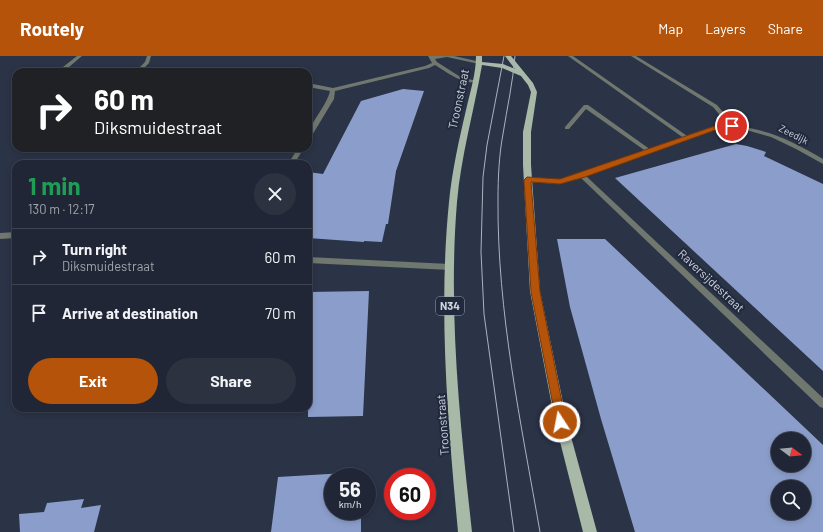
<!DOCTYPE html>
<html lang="en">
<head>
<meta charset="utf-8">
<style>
	body { margin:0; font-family:Barlow,sans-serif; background:#2d3241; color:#f1f3f6; height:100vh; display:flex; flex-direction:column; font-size:15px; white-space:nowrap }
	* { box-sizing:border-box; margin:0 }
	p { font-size:13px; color:#a2a5ad }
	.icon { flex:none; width:22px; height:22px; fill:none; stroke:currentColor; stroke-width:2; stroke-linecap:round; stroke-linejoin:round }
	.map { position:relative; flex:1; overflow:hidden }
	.details { position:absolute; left:12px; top:104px; width:300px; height:252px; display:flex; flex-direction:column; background:#202635; border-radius:12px; box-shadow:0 2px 6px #0003,0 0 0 1px #3d4350 }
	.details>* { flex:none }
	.guide { position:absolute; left:12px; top:12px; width:300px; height:84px; border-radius:12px; box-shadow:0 2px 6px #0003,0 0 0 1px #3d4350; background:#202124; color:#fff; overflow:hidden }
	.needle { width:26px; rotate:106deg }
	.tools { position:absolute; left:771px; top:376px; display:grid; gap:8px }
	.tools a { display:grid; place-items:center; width:40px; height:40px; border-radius:50%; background:#202635; box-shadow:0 2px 6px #0003,0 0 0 1px #3d4350; font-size:20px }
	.speed { position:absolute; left:324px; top:412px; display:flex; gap:8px; font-size:20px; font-weight:700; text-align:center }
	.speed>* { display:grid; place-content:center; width:52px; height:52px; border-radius:50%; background:#202635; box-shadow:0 2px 6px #0003,0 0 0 1px #3d4350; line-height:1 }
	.speed small { font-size:10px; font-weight:400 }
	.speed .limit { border:6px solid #d22; background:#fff; color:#111 }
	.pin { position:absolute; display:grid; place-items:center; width:34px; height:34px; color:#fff; margin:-17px; border:2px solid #fff; border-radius:50%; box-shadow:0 1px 4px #0007 }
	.me { position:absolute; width:44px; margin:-22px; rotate:349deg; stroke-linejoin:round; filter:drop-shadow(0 0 3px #0008) }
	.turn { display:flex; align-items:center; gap:14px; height:84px; padding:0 16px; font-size:18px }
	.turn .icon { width:52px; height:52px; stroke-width:2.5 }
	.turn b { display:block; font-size:28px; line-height:34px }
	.round { display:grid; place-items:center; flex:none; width:42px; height:42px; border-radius:21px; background:#2d3241 }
	.summary { display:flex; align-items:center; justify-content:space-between; height:68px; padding:0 16px }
	h1 { font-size:24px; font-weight:700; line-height:30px; color:#1e9e55 }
	.button { display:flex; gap:8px; margin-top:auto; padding:8px 16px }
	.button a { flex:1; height:46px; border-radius:24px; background:#b45309; color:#fff; font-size:16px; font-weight:700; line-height:46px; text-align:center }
	.button a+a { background:#2d3241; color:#f1f3f6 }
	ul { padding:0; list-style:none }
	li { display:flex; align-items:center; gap:12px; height:56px; padding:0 16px; border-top:1px solid #3d4350 }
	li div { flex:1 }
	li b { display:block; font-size:15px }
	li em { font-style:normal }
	header { display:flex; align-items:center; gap:24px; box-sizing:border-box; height:56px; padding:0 20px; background:#b45309; color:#fff }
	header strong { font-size:19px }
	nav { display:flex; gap:22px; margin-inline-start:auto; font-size:14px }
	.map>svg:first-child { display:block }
</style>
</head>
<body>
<header>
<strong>Routely</strong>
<nav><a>Map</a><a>Layers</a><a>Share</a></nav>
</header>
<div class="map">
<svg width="823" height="476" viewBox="0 0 823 476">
	<rect width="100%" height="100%" fill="#2b3347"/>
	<!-- building -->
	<path fill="#8b9ecb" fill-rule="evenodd" d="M403 33 424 35 396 115 388 168H386L382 186 364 185V186L308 182V116L323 118 361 45Z
		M736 88 747 90 766 96 764 100 823 128V315L615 122Z
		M557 183H605L823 389V476H635L601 363 570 251ZM778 383H804V409H778ZM778 431H804V457H778Z
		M369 235 363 360 308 361V236Z
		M362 416V421H333V455H361V476H271L278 421Z
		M84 443 81 452 101 449 94 476H20L19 458 44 456 47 447Z"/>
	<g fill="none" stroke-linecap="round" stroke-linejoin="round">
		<!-- lane -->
		<path fill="#6f776e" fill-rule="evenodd" d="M568 0H573L690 82 687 84 685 83Z
			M631 0H636L717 49 735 70 730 71 713 51Z
			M584 49H588L651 94V96H647L586 53 569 73H565V71Z
			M308 201 450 208 454 211 450 214 308 207Z"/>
		<!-- street -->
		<path fill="#6f776e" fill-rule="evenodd" d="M77 0H82L69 11 118 15 120 16H98L63 13V11Z
			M147 0H151L149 7 140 16H135L145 6Z
			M428 0H454L481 6V8H479L447 1 435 3 437 6 462 22 478 25C466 31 445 15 435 9L429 12 335 35 334 43 311 81 308 83C308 67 326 52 330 35L308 31V27L333 32 425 10 432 7Z
			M717 69C758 69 788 82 823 103V108L796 93 771 81 746 74 718 73 586 120 823 342V352L820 351 581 122 560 128 527 126 524 124 527 122 560 124Z
			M298 92H304L294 108H288Z
			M16 176V182L0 183V177Z"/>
		<!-- primary -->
		<path fill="#a8b9a7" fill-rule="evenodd" d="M476 0H482V6L503 8 515 13 505 0H511L533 27 537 36 531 76V109L540 235 567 366 597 476H583L555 366 530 235 523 109V76L531 36 528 29 521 20 502 12 482 9C474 55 461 100 457 146 448 256 460 367 472 476H458C448 367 438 256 449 146 452 115 459 84 466 54 470 36 476 18 476 0Z"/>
		<!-- tram -->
		<path stroke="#abb2c0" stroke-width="1" d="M504 0 487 89 483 121 481 196 484 258 514 476
			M515 0C513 26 507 52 503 78 499 99 498 122 498 144 497 255 521 367 540 476"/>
	</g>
	<!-- route -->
	<path fill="#b45309" stroke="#753606" d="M732 68 734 69V72L718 73 585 121 560 128 531 126 540 236 566 366 564 370 560 372 557 370 531 236 524 124 527 121 560 123 715 70Z"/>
	<g text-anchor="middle" stroke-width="4" stroke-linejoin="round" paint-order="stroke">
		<!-- far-street labels -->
		<g font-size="10" fill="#ced4e0" stroke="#21293c">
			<text transform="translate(794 78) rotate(27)" y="4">Zeedijk</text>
		</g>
		<!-- shield labels -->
		<rect fill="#21293c" stroke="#9aa1af" stroke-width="1" x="436" y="241" width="28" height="18" rx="3"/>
		<g font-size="11" font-weight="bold" fill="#ced4e0">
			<text x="450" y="254">N34</text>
		</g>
		<!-- street labels -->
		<g font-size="12" fill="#ced4e0" stroke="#21293c">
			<text transform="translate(459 43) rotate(-78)" y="4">Troonstraat</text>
			<text transform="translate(711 225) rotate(43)" y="4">Raversijdestraat</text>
			<text transform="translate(443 369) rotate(-94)" y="4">Troonstraat</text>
		</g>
	</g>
</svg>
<div class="tools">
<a><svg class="needle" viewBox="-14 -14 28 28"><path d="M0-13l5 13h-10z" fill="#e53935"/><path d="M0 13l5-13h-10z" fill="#a2a5ad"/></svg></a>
<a><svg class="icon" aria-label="search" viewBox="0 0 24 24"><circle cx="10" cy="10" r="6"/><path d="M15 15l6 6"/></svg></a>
</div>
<div class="speed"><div>56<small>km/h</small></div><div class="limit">60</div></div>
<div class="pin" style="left:732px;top:70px;background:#d93025"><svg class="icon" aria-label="arrive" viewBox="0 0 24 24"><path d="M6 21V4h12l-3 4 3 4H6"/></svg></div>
<svg class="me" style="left:560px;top:366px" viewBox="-20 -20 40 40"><circle r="17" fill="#b45309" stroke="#fff" stroke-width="3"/><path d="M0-11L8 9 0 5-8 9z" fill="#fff"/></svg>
<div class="guide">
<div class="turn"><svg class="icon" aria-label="right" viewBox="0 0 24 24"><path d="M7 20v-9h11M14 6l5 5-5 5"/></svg><div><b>60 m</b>Diksmuidestraat</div></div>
</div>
<section class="details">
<div class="summary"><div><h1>1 min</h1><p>130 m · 12:17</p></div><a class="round"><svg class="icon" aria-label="close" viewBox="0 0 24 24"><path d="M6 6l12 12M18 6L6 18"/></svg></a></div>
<ul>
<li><svg class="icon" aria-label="right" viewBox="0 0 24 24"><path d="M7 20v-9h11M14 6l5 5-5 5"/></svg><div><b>Turn right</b><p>Diksmuidestraat</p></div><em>60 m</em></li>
<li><svg class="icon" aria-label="arrive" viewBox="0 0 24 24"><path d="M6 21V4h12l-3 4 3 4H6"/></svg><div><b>Arrive at destination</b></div><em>70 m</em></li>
</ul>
<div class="button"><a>Exit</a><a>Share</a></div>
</section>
</div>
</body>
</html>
